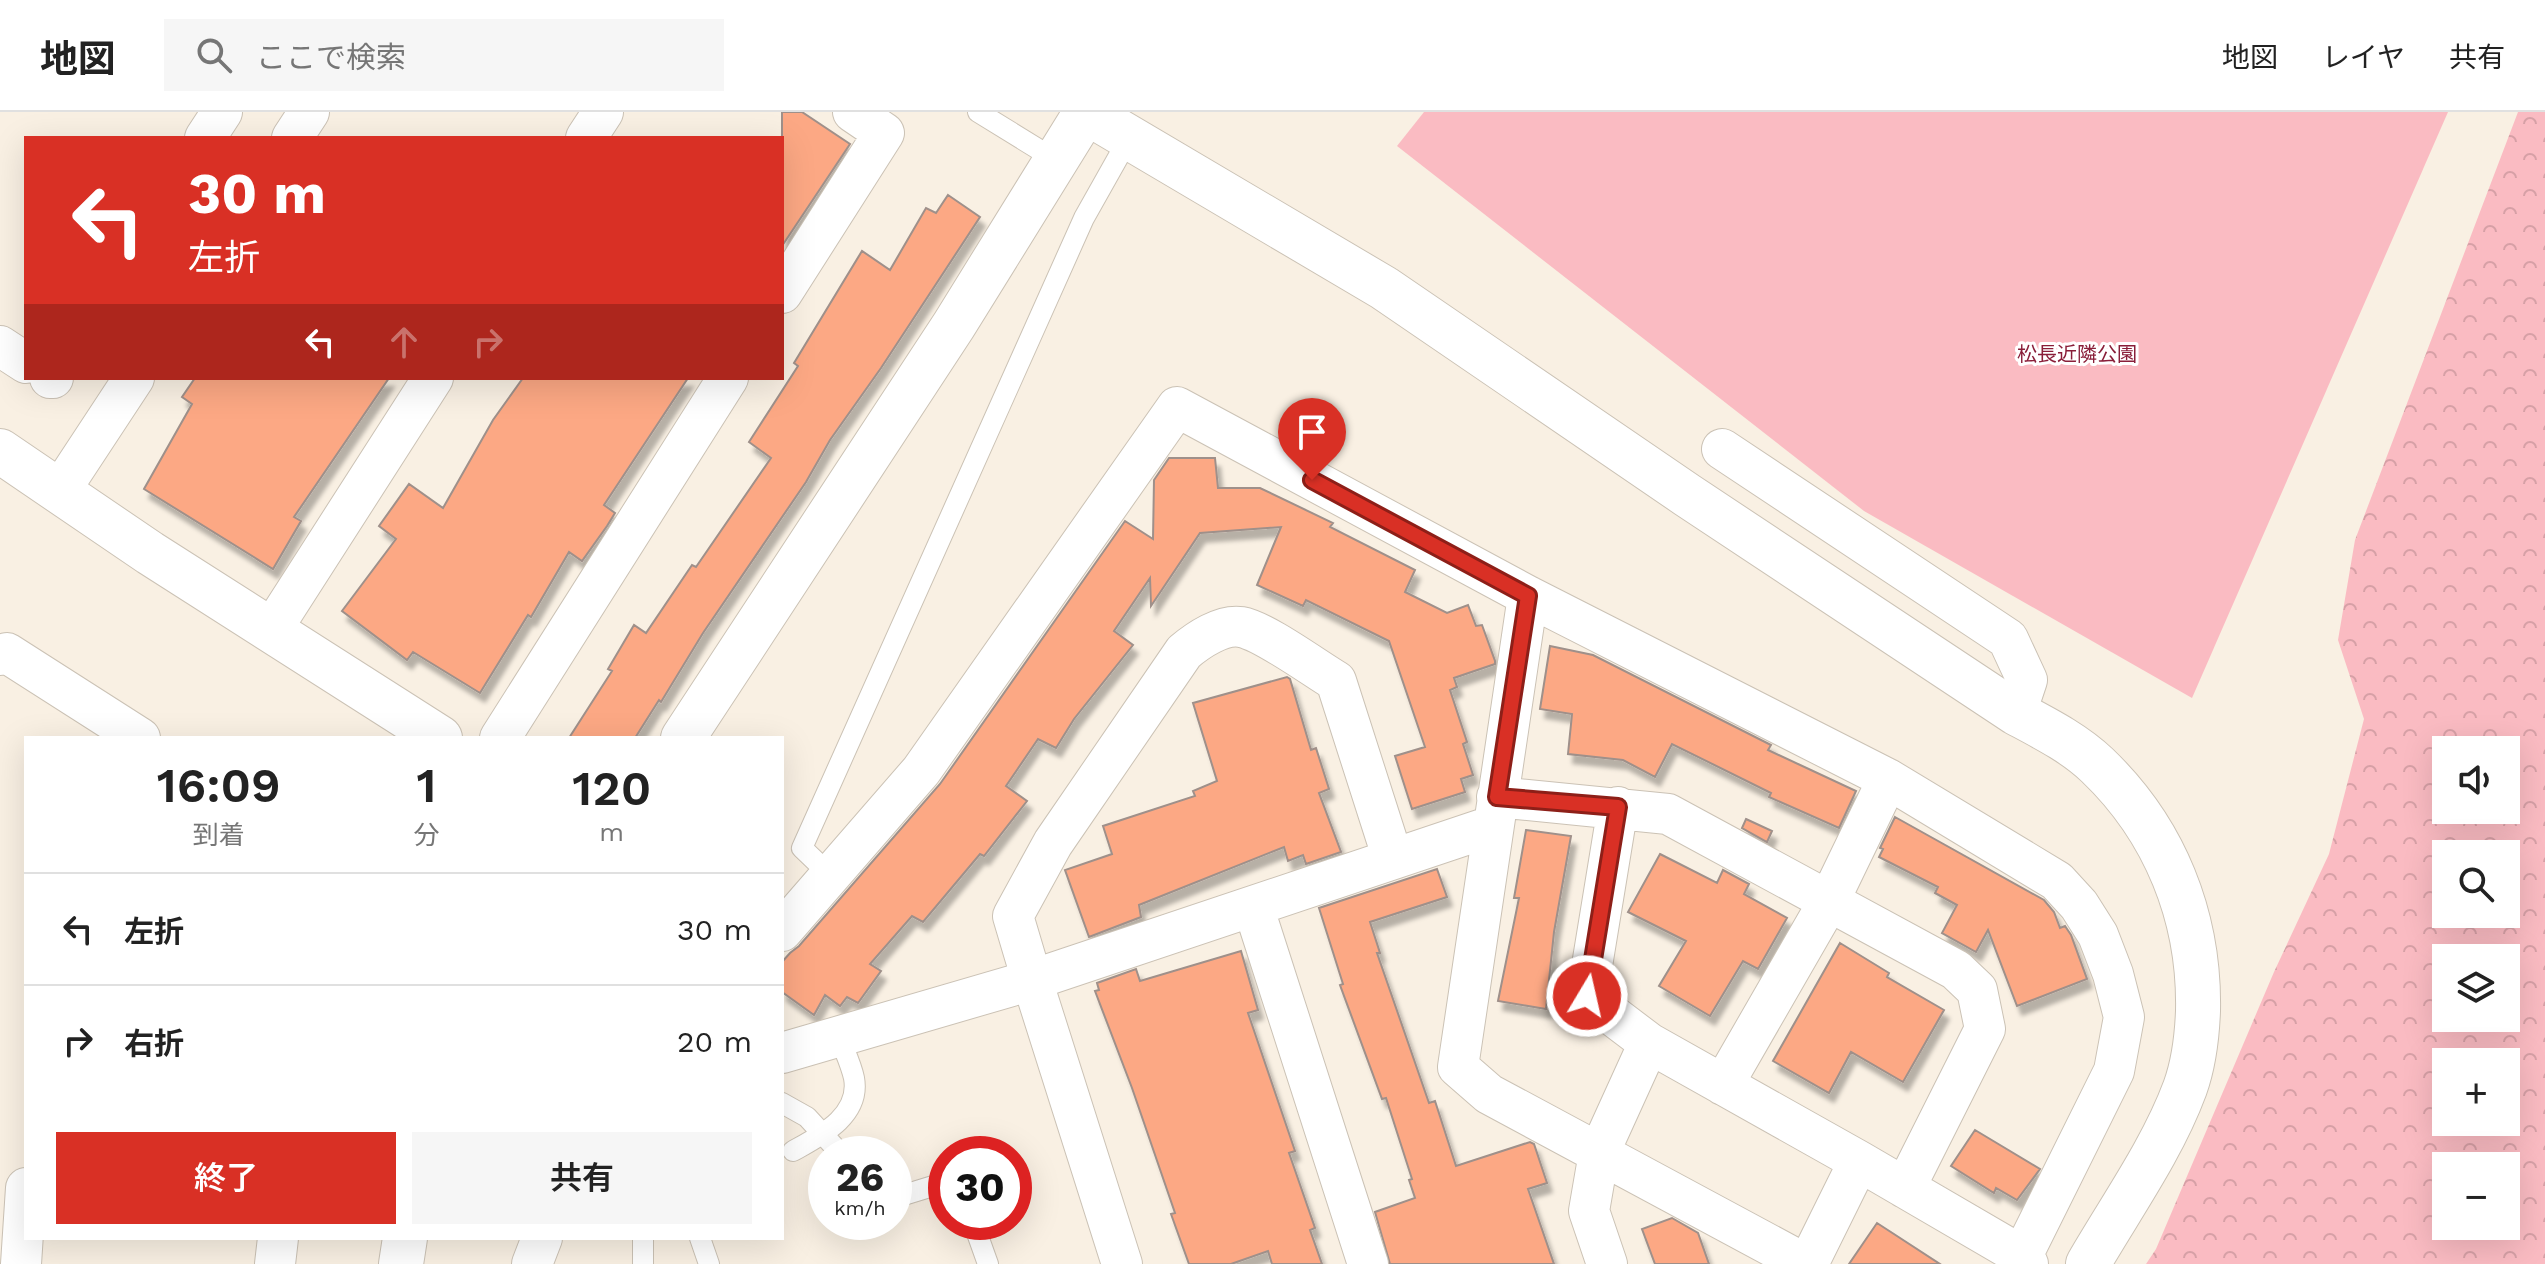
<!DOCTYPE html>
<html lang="ja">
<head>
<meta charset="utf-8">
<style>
	body { margin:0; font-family:"Work Sans","Noto Sans JP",sans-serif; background:#f6f6f6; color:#222; height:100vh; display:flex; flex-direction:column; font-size:30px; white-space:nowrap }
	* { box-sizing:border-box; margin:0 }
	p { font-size:26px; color:#767676 }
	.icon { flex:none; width:44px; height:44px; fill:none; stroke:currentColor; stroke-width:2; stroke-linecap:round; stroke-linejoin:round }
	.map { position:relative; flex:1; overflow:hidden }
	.drawer { position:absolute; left:24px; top:624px; width:760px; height:504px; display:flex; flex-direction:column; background:#fff; border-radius:0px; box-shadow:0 8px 32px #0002 }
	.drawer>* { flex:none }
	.top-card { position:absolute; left:24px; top:24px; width:760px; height:244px; border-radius:0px; box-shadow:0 8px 32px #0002; background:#d93025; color:#fff; overflow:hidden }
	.buttons { position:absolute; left:2432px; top:624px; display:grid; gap:16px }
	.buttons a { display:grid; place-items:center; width:88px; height:88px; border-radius:0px; background:#fff; box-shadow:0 8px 32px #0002; font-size:40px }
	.speed { position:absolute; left:808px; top:1024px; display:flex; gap:16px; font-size:40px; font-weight:700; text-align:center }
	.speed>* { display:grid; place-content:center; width:104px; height:104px; border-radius:50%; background:#fff; box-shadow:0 8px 32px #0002; line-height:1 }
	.speed small { font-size:20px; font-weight:400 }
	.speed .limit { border:12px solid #d22; background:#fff; color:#111 }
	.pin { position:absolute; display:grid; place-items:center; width:68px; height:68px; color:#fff; margin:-82px -34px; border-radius:50% 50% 50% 0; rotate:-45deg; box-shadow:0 0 8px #0007 }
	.pin .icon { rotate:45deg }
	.me { position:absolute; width:88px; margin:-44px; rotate:9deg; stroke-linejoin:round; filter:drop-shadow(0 0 6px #0008) }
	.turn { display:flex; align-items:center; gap:28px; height:168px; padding:0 32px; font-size:36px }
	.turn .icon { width:104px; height:104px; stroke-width:2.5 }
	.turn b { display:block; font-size:56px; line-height:68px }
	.lanes { display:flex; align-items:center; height:76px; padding:0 32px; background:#0003; justify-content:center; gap:40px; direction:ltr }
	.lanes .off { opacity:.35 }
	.eta { display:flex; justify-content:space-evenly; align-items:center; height:136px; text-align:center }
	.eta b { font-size:48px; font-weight:600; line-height:56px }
	.action { display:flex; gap:16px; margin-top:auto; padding:16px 32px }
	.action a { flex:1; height:92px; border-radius:0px; background:#d93025; color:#fff; font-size:32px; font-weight:600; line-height:92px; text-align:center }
	.action a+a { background:#f6f6f6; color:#222 }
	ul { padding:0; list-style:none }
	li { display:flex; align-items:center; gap:24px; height:112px; padding:0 32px; border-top:2px solid #e0e0e0 }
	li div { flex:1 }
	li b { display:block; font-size:30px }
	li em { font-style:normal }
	header { display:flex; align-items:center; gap:48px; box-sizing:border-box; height:112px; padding:0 40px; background:#fff; border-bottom:2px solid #e0e0e0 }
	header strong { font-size:38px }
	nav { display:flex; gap:44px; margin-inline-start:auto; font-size:28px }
	.search { width:560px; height:72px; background:#f6f6f6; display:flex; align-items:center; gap:20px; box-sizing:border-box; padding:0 28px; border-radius:0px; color:#767676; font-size:30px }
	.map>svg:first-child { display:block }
</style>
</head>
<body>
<header>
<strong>地図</strong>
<div class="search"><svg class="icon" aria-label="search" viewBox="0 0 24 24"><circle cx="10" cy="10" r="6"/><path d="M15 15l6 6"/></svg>ここで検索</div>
<nav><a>地図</a><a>レイヤ</a><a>共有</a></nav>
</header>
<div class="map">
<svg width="2545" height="1152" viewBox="0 0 2545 1152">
	<defs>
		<pattern id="forest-crowns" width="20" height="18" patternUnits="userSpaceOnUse" patternTransform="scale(2)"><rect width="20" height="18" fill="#fabbc2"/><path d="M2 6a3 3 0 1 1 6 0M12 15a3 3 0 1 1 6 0" fill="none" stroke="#d6a0a6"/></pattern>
		<filter id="shadow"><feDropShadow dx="5" dy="9" stdDeviation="2" flood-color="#0004"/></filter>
	</defs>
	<rect width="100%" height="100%" fill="#f9f0e3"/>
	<!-- green -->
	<path fill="#fabbc2" d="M1424 0H2448L2192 586 1864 399 1397 34Z"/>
	<!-- forest -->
	<path fill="url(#forest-crowns)" fill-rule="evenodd" d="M2518 0H2545V1152H2146L2156 1137 2274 860 2329 742 2364 607 2338 528 2355 428ZM2446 638H2506V698H2446ZM2446 742H2506V802H2446ZM2446 846H2506V906H2446ZM2446 950H2506V1010H2446ZM2446 1054H2506V1114H2446Z"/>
	<!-- building -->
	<path fill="#fca884" stroke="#9f908a" stroke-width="2" filter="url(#shadow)" d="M782 0H802L850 32 782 134Z
		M948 83 980 105 881 256 830 328 806 370 703 521 661 590 659 588 635 626H569L612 559 608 557 634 513 646 521 692 453 696 455 771 346 749 330 798 254 794 251 862 139 890 158 926 96 936 101Z
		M195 266H389L294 405 301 409 273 457 144 377 192 292 182 285Z
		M523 266H688L604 393 615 401 607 414 582 449 569 440 531 505 528 503 480 581 413 540 407 548 342 499 396 427 379 414 409 372 443 396 493 308Z
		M1169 346H1215L1218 376H1260L1333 411 1330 415 1415 458 1405 480 1447 501 1468 493 1476 514 1482 513 1495 549V552L1454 566 1457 575 1450 578 1467 630 1463 632 1473 663 1461 667 1465 680 1412 697 1395 644 1425 635 1389 529 1306 488 1303 494 1257 473 1281 415 1200 421 1151 494 1150 466 1114 519 1133 533 1074 607 1056 636 1038 627 1006 674 1027 689 984 744 980 742 923 810 912 804 870 852 881 859 858 891 847 885 840 894 825 883 814 903 782 880V850L790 841 799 834 940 672 1125 409 1153 427 1154 368Z
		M1550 534 1593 543 1771 633 1768 638 1856 679 1839 716 1769 685 1771 681 1672 632 1655 665 1623 648 1568 642 1572 602 1540 597Z
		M1287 565 1290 567 1311 638 1316 636 1329 677 1319 681 1341 740 1306 752 1303 743 1288 749 1284 735 1139 793 1141 805 1089 825 1065 758 1112 742 1103 714 1195 684 1193 679 1217 669 1193 591Z
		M1895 705 2044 788 2054 800 2060 816 2065 814 2071 823 2087 867 2017 894 1988 818 1976 840 1942 821 1957 793 1935 781 1938 775 1879 745 1883 737 1880 736Z
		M1746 707 1772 719 1767 730 1742 716Z
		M1526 718 1571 724 1554 820 1546 897 1498 889 1519 786H1514Z
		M1660 742 1717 771 1723 758 1749 772 1744 782 1787 806 1758 857 1743 849 1710 904 1659 874 1686 829 1628 800Z
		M1437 757 1447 785 1370 810 1380 841H1377L1429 991 1435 989 1456 1054 1530 1030 1534 1032 1547 1071 1528 1077 1554 1152H1390L1375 1100 1415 1086 1409 1068 1412 1067 1386 986 1382 987 1340 873 1343 872 1319 796Z
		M1840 831 1889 861 1887 865 1944 898 1903 970 1851 940 1829 981 1773 949Z
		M1241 839 1258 898 1248 901 1295 1039 1289 1041 1315 1116 1310 1118 1322 1152H1272L1268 1139 1231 1152H1189L1171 1102 1175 1101 1132 976 1095 879 1099 878 1097 871 1136 857 1140 869Z
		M1975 1018 2040 1057 2017 1088 1996 1076 1994 1081 1951 1054Z
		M1672 1106 1698 1121 1709 1152H1655L1642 1117Z
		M1877 1111 1940 1152H1849Z"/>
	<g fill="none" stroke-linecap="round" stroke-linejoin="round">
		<defs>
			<path id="lane" d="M978 0 1056 48
				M830 763 802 736 1084 106 1129 26
				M782 991 807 1005 841 1042
				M793 1039C820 1024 861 1004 854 966 851 952 844 938 839 924
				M894 1086 946 1070
				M973 1110 988 1152
				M643 1126V1152
				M700 1126 709 1152"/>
			<path id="street" d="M205 26 222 0
				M292 26 309 0
				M586 26 603 0
				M782 181 884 21 853 0
				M0 234 26 251
				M50 266H53
				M1722 337 2008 527 2027 568 2016 601
				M59 380 134 266
				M1528 484 1458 955 1489 982 1794 1146 1802 1152
				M272 517 433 266
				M0 543 7 541 140 626
				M500 626 728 266
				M1497 685 1668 702 1956 858 1977 878 1985 917 1905 1076
				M1618 695 1587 884 1649 931 1859 1049 2022 1144 2028 1152
				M1393 747 1336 569C1314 556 1264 519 1241 515 1222 512 1198 528 1184 540L1053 731 1013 804 1032 868 1492 714
				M1253 794 1368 1152
				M782 819 921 659 1177 295 1528 484 1888 667 2057 769 2079 793 2098 823 2113 862 2124 905 2114 959 2022 1144
				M782 941 1032 868 1122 1152
				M1723 973 1829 789 1888 667
				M21 1152 26 1076
				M275 1152 278 1126
				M532 1152 542 1126
				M1607 1152 1589 1099 1599 1041 1649 931
				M1808 1152 1859 1049"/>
			<path id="secondary" d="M0 339 150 441 440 626
				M683 626 954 213 1086 0 1384 176 1687 383 2016 601C2044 616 2074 631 2097 653 2165 718 2200 805 2198 899 2197 925 2194 951 2185 976 2162 1038 2121 1095 2088 1152
				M401 1152 405 1126"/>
		</defs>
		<!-- lane casing -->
		<use href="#lane" stroke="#cbc2b5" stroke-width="22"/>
		<!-- street casing -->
		<use href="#street" stroke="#cbc2b5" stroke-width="42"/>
		<!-- secondary casing -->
		<use href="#secondary" stroke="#cbc2b5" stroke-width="46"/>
		<!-- lane -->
		<use href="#lane" stroke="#fff" stroke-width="20"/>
		<!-- street -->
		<use href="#street" stroke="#fff" stroke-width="40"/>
		<!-- secondary -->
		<use href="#secondary" stroke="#fff" stroke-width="44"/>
	</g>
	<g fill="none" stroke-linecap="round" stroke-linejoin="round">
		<defs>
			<path id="route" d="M1312 368 1528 484 1497 685 1618 695 1587 884"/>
		</defs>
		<!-- route casing -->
		<use href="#route" stroke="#8d1f18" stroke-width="20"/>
		<!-- route -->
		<use href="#route" stroke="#d93025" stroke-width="14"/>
	</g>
	<g text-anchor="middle" stroke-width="6" stroke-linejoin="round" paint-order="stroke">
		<!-- park labels -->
		<g font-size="20" fill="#891e39" stroke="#fff">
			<text x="2077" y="249">松長近隣公園</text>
		</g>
	</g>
</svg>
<div class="buttons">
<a><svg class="icon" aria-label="sound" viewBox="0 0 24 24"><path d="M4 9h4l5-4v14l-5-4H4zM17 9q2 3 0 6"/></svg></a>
<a><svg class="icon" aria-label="search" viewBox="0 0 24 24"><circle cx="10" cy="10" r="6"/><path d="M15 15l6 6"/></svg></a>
<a><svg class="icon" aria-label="layers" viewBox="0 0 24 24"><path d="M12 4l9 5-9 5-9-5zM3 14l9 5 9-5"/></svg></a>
<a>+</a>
<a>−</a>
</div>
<div class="speed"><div>26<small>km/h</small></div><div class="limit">30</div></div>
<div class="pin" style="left:1312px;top:368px;background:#d93025"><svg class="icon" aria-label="arrive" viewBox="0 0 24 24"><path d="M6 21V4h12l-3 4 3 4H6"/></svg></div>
<svg class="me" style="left:1587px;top:884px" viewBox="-20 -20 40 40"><circle r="17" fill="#d93025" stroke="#fff" stroke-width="3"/><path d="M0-11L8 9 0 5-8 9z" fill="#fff"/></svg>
<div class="top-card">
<div class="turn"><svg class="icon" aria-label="left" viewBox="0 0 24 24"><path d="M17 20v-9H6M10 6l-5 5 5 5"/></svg><div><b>30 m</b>左折</div></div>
<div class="lanes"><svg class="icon" aria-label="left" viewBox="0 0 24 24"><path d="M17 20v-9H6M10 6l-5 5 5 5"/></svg><svg class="icon off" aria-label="ahead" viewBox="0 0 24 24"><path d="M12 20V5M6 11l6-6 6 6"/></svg><svg class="icon off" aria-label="right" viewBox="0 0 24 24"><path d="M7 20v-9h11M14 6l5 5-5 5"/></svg></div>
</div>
<section class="drawer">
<div class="eta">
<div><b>16:09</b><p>到着</p></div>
<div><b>1</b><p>分</p></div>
<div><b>120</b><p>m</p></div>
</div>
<ul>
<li><svg class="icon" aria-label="left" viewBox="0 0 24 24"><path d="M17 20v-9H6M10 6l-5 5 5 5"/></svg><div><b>左折</b></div><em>30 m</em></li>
<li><svg class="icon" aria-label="right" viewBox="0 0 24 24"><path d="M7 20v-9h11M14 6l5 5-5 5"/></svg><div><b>右折</b></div><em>20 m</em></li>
</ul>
<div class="action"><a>終了</a><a>共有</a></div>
</section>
</div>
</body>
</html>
